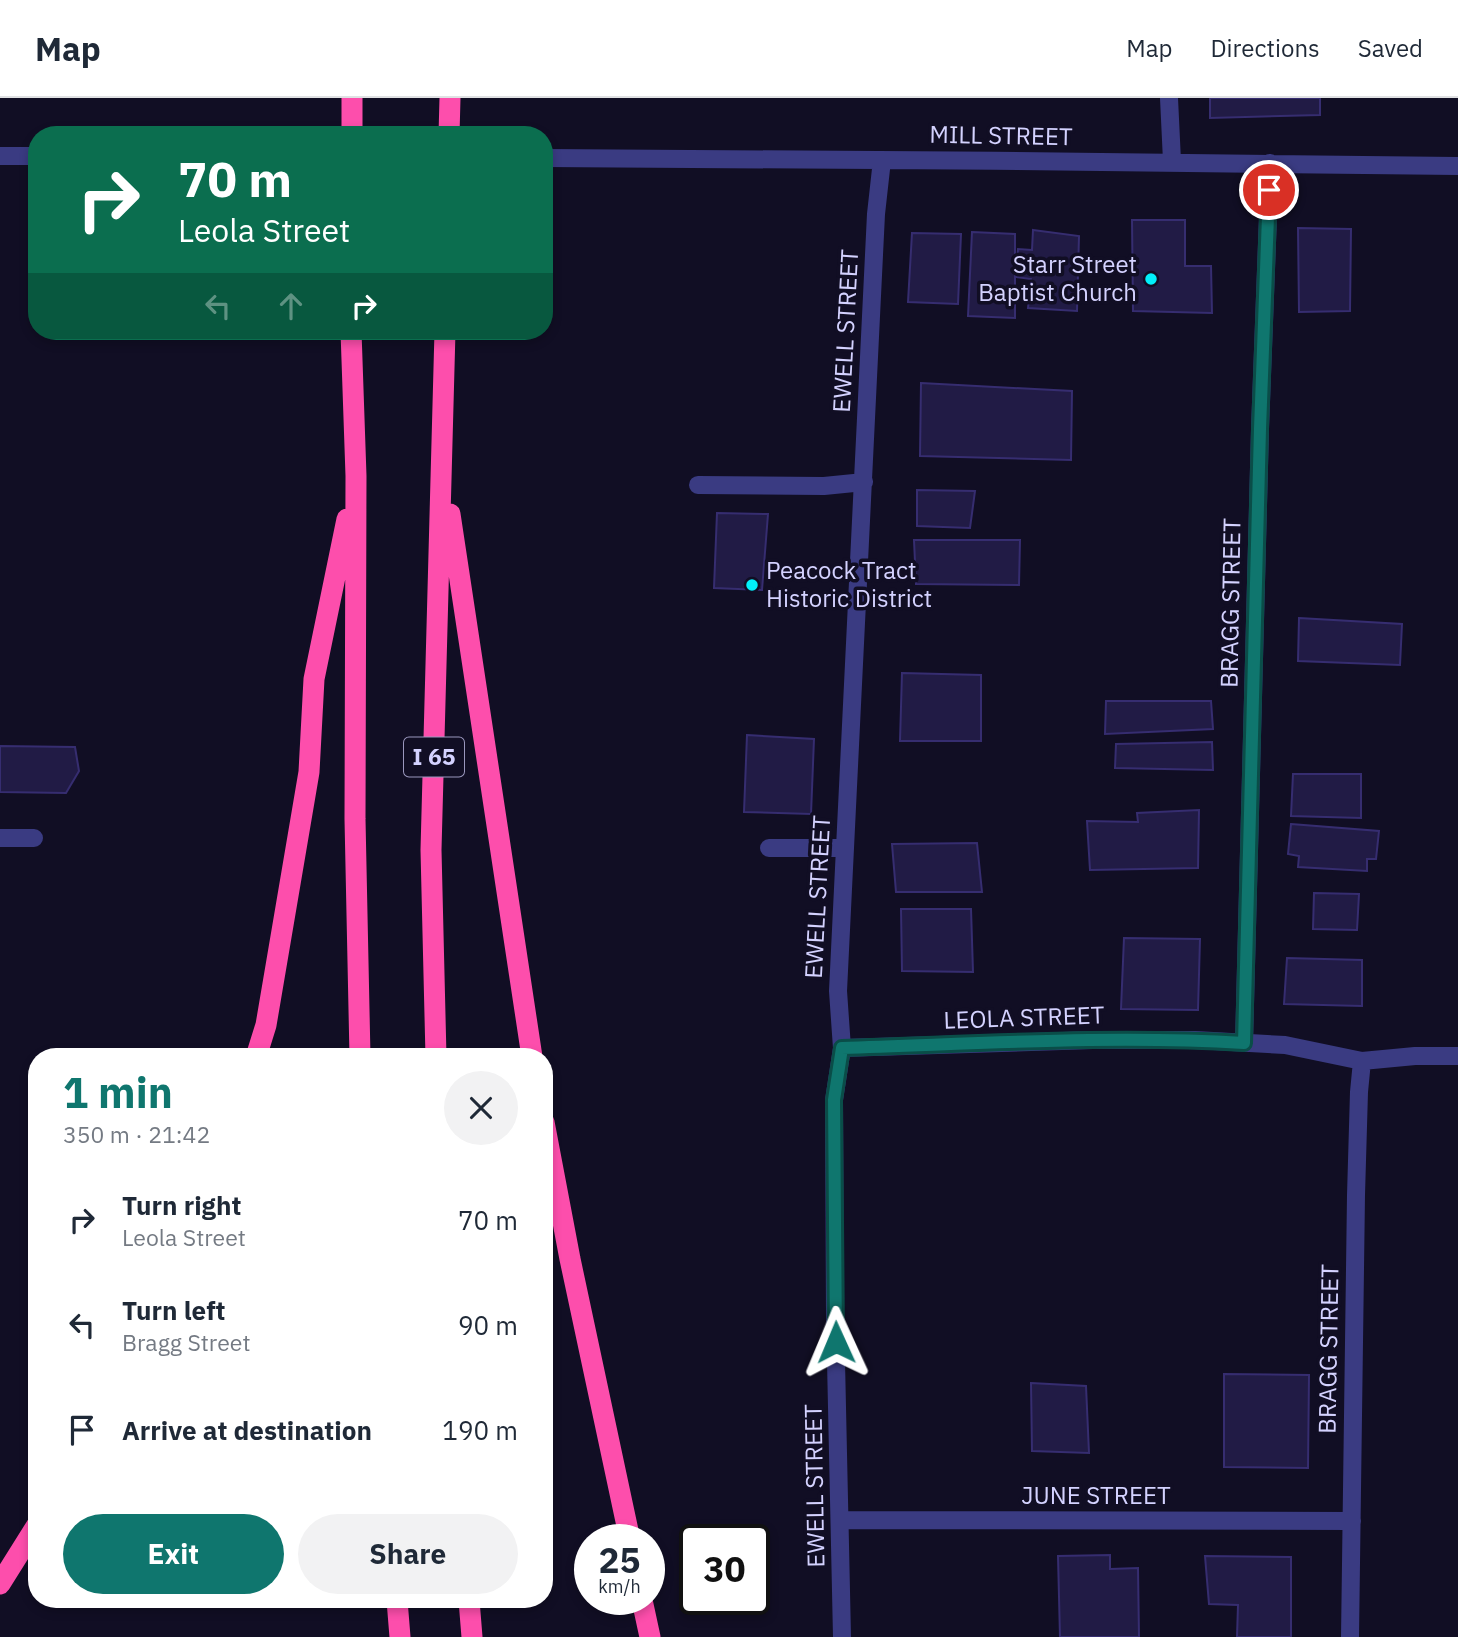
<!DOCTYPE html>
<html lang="en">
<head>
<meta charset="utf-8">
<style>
	body { margin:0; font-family:"IBM Plex Sans",sans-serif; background:#f2f2f3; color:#1f2937; height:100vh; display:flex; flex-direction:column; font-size:26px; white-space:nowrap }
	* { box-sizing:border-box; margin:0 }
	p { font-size:23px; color:#747a83 }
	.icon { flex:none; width:38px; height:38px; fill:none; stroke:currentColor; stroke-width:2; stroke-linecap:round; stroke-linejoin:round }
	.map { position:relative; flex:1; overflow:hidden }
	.panel { position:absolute; left:28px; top:950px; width:525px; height:560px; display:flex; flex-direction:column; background:#fff; border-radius:28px; box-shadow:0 4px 10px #0003 }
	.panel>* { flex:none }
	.banner { position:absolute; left:28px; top:28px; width:525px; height:214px; border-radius:28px; box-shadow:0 4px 10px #0003; background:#0b6e4f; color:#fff; overflow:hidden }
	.speed { position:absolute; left:574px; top:1426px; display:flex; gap:14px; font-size:35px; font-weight:700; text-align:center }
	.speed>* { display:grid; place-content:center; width:91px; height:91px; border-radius:50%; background:#fff; box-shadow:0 4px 10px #0003; line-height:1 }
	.speed small { font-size:18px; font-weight:400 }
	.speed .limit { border:4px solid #111; border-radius:10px; background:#fff; color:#111 }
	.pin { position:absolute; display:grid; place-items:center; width:60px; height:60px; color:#fff; margin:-30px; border:4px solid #fff; border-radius:50%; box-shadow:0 2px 7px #0007 }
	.me { position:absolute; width:77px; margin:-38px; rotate:359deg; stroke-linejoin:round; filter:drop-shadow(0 0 5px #0008) }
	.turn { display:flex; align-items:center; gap:24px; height:147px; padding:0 35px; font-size:32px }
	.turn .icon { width:91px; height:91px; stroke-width:2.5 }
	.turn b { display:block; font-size:49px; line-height:60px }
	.lanes { display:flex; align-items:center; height:66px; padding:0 35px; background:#0003; justify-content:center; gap:35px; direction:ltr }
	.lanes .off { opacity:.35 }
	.round { display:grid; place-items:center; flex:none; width:74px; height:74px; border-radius:37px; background:#f2f2f3 }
	.head { display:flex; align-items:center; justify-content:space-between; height:119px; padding:0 35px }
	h1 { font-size:42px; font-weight:800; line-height:52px; color:#0f766e }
	.button { display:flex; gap:14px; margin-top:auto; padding:14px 35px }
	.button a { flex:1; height:80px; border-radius:42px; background:#0f766e; color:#fff; font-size:28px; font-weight:800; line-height:80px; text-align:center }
	.button a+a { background:#f2f2f3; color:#1f2937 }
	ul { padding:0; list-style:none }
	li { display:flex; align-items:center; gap:21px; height:105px; padding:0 35px }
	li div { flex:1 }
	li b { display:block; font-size:26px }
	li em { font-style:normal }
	header { display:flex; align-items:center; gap:42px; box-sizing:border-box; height:98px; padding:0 35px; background:#fff; border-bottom:2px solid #e0e1e3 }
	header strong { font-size:33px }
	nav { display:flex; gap:38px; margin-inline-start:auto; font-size:24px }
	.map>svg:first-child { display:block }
</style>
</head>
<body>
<header>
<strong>Map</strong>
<nav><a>Map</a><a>Directions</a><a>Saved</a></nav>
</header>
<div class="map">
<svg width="1458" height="1539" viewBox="0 0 1458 1539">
	<rect width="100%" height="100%" fill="#110e24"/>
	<!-- building -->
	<path fill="#211b45" stroke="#362d70" stroke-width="2" d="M1210 0H1320V17L1210 20Z
		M1132 122H1185V168H1211L1212 215 1133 213Z
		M1298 130 1351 131 1350 213 1299 214Z
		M1033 132 1079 138 1077 213 1028 210 1031 181 1016 179 1018 151 1032 152Z
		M972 134 1015 136V220L968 218Z
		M912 135 961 136 958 206 908 204Z
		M921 285 1072 293 1071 362 920 358Z
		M917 392 975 393 970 430 917 428Z
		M717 415 768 416 762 492 714 490Z
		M914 442H1020L1019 487 916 486Z
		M1299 520 1402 526 1400 567 1298 563Z
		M902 575 981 577V643H900Z
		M1106 603H1211L1213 631 1105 636Z
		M747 637 814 641 811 716 744 714Z
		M1212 644 1213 672 1115 670 1116 646Z
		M0 648 75 649 79 673 66 695 0 694Z
		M1293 676H1361V720L1291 718Z
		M1199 712 1198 770 1090 772 1087 723 1138 724 1137 715Z
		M1291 726 1379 733 1376 761H1367V773L1298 769 1299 758 1288 756Z
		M977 745 982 794H896L892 746Z
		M1314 795 1359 796 1357 832 1313 831Z
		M901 811H971L973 874 902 873Z
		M1124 840 1200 841 1198 912 1121 911Z
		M1287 860 1362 862V908L1284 906Z
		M1224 1276 1309 1277 1308 1370 1224 1369Z
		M1031 1285 1086 1288 1089 1355 1032 1353Z
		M1110 1457V1471L1138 1470 1139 1539H1060L1058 1458Z
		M1205 1458 1291 1459V1539H1237L1238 1507 1209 1506Z"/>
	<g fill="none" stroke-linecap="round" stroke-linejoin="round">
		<!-- minor -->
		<path stroke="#3a3b82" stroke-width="18" d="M1169 0 1172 63
			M0 58H37
			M544 60C849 61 1153 64 1458 68
			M698 387 824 388 864 384
			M0 740H34
			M769 750H844
			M1244 945 1260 331 1270 65
			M842 950 1093 942H1195L1285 947 1362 963 1415 958H1458
			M841 1422 1352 1423
			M842 1539 835 1217 834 1002 842 950 838 893 876 116 882 62
			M1350 1539 1356 1097 1359 994 1362 963"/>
		<!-- highway -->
		<path stroke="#fd4eac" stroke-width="21" d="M352 37V0
			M449 37 450 0
			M351 233 356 378 355 721 360 959
			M450 416 532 959
			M256 959 266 927 309 674 314 581 347 421
			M436 959 431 752 445 233
			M544 1024 570 1161 630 1442
			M0 1486 37 1427
			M397 1502 400 1539
			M469 1502 472 1539
			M642 1502 650 1539"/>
	</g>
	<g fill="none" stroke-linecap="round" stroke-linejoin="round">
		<defs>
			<path id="route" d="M836 1244 834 1002 842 950C976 946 1110 937 1244 945L1260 331 1269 92"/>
		</defs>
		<!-- route casing -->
		<use href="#route" stroke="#0a4d48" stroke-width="18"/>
		<!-- route -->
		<use href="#route" stroke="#0f766e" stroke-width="12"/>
	</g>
	<!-- markers -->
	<g fill="#02effa" stroke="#110e24" stroke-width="2.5">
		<circle cx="1151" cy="181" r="7"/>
		<circle cx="752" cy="487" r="7"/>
	</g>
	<g text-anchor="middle" stroke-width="7" stroke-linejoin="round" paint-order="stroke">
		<!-- shield labels -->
		<rect fill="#110e24" stroke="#9a97bd" stroke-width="2" x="404" y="639.5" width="60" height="39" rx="5"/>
		<g font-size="23" font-weight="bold" fill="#d4d2ff">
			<text x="434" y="667">I 65</text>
		</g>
		<!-- street labels -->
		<g font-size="24" fill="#d4d2ff" stroke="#110e24">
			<text transform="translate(1001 38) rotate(1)" y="8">MILL STREET</text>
			<text transform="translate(846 233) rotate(-87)" y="8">EWELL STREET</text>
			<text transform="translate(1231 505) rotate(-89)" y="8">BRAGG STREET</text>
			<text transform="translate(818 799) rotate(-87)" y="8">EWELL STREET</text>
			<text transform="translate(1024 920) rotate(-2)" y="8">LEOLA STREET</text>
			<text transform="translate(1329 1251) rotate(-89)" y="8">BRAGG STREET</text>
			<text transform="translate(815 1388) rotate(-91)" y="8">EWELL STREET</text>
			<text x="1096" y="1406">JUNE STREET</text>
		</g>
		<!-- poi labels -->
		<g font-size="24" fill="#d4d2ff" stroke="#110e24" text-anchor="end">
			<text x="1137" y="175">Starr Street<tspan x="1137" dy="28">Baptist Church</tspan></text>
			<text x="766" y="481" text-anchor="start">Peacock Tract<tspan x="766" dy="28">Historic District</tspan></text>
		</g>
	</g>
</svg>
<div class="speed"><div>25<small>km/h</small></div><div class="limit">30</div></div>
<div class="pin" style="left:1269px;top:92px;background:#d93025"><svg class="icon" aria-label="arrive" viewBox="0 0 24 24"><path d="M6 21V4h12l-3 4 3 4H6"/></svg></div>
<svg class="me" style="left:836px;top:1244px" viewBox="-20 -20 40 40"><path d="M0-17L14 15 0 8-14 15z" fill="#0f766e" stroke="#fff" stroke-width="4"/></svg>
<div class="banner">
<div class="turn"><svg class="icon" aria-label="right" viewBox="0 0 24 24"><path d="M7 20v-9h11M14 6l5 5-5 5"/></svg><div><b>70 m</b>Leola Street</div></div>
<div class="lanes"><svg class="icon off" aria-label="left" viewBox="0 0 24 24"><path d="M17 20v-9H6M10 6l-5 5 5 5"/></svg><svg class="icon off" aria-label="ahead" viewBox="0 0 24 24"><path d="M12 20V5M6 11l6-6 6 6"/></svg><svg class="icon" aria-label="right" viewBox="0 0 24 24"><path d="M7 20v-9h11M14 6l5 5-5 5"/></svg></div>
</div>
<section class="panel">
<div class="head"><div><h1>1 min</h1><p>350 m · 21:42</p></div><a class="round"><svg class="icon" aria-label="close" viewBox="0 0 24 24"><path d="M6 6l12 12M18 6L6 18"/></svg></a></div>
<ul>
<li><svg class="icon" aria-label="right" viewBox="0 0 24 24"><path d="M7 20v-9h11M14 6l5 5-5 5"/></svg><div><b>Turn right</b><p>Leola Street</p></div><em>70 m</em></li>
<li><svg class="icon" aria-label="left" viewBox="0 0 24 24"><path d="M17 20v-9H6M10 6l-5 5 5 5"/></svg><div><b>Turn left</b><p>Bragg Street</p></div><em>90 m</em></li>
<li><svg class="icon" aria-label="arrive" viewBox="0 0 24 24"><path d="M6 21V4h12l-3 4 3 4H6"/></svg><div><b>Arrive at destination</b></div><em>190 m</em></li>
</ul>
<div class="button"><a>Exit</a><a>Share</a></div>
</section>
</div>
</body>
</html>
